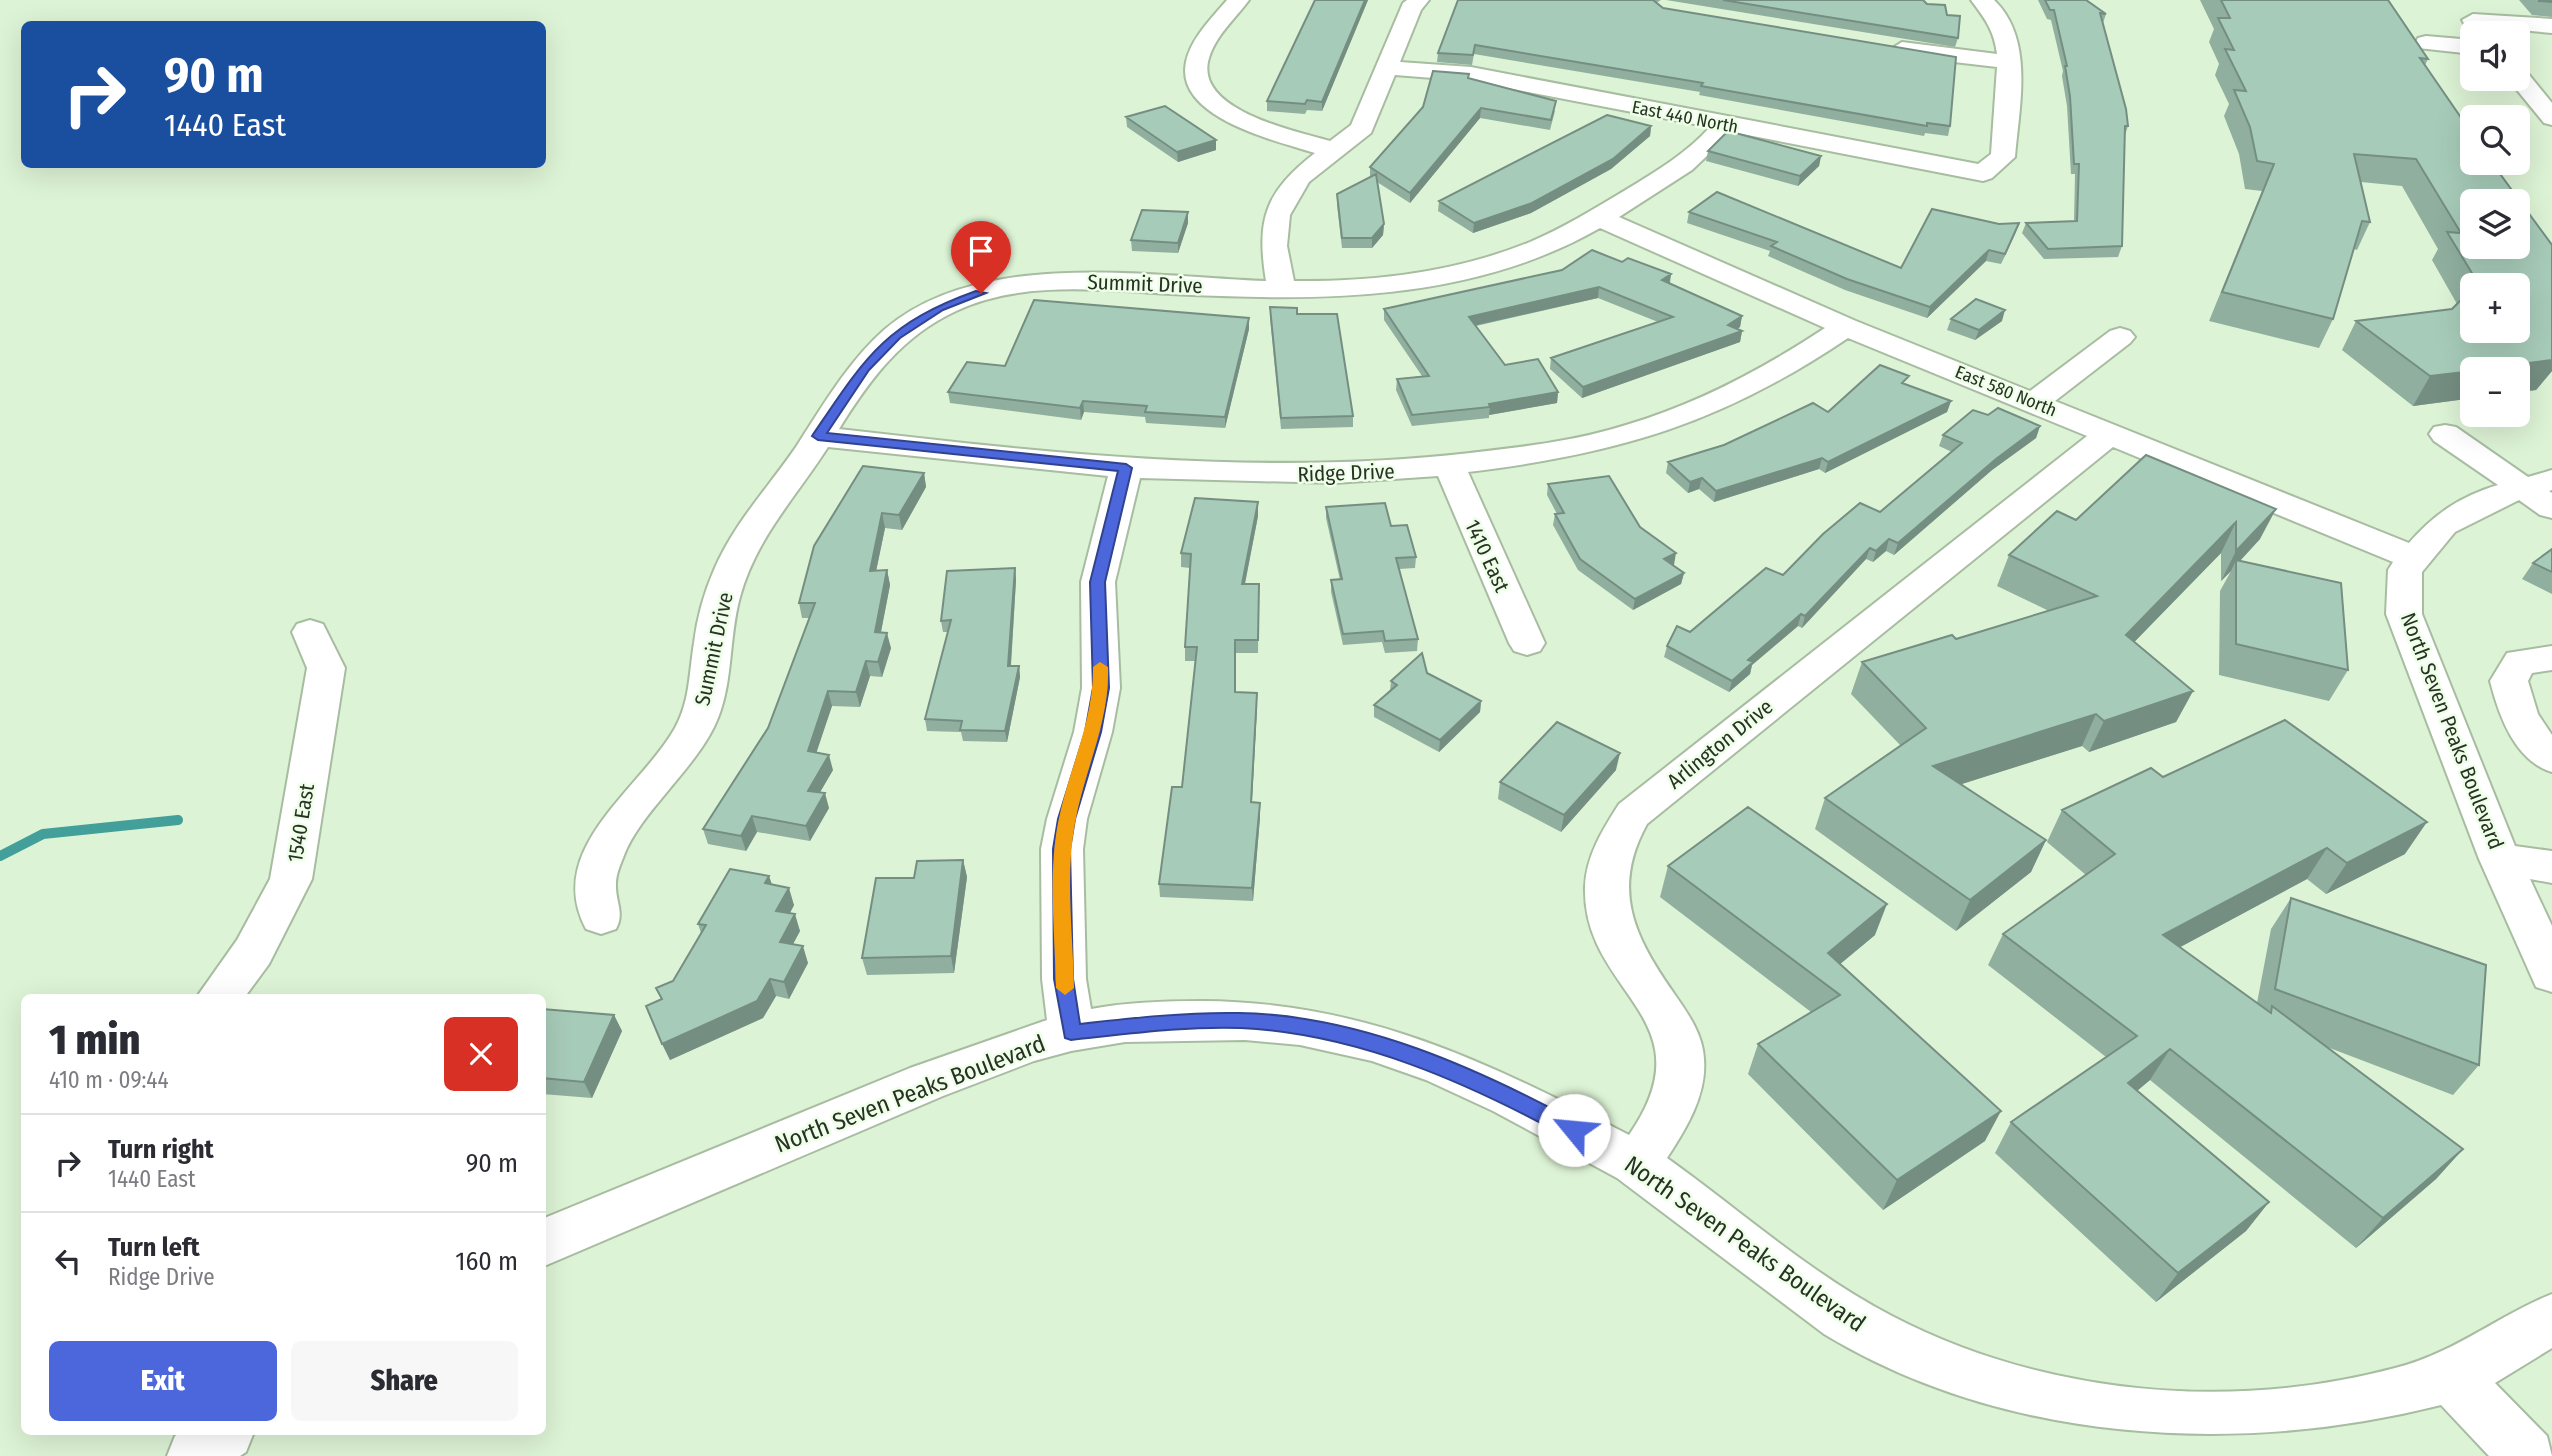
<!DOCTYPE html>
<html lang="en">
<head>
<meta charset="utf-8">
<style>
	body { margin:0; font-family:"Fira Sans Condensed",sans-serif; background:#f7f7f7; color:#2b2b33; height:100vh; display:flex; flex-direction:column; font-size:26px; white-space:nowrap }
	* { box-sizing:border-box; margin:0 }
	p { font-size:23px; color:#7c7c81 }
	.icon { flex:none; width:38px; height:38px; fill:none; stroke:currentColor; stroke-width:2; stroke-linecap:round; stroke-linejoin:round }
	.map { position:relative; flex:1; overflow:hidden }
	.sheet { position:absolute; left:21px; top:994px; width:525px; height:441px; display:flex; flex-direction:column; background:#fff; border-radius:10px; box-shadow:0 7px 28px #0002 }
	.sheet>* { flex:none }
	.hud { position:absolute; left:21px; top:21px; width:525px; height:147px; border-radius:10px; box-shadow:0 7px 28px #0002; background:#1a4fa0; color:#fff; overflow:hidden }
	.buttons { position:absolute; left:2460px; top:21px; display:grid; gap:14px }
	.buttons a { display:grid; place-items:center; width:70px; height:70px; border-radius:10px; background:#fff; box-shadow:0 7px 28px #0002; font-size:35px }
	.pin { position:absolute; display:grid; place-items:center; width:60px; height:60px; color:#fff; margin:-72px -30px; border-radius:50% 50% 50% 0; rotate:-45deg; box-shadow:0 0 7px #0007 }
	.pin .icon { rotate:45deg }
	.me { position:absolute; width:77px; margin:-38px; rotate:298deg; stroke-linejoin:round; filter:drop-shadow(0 0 5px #0008) }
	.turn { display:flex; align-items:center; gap:24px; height:147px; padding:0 28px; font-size:32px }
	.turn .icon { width:91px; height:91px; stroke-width:2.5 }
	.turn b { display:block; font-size:49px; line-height:60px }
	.round { display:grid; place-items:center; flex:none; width:74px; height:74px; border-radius:10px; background:#f7f7f7 }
	.summary { display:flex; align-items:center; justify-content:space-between; height:119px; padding:0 28px }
	h1 { font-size:42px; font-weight:800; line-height:52px }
	.cta { display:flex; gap:14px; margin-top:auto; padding:14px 28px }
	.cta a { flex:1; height:80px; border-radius:10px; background:#4b67db; color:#fff; font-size:28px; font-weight:800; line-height:80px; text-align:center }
	.cta a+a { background:#f7f7f7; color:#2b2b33 }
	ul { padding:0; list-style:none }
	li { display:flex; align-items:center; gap:21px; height:98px; padding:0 28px; border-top:2px solid #e1e1e2 }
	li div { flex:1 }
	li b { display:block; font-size:26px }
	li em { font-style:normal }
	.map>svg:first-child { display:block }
</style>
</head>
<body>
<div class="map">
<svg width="2552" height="1456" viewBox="0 0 2552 1456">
	<rect width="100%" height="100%" fill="#ddf3d5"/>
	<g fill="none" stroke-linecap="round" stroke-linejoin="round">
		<!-- stream -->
		<path stroke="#429f9a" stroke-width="10" d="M0 856 43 834 178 820"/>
		<defs>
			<path id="minor" d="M1227 0H1249C1235 19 1216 35 1209 58 1193 110 1295 131 1330 141L1351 125 1403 3 1407 0H1429L1421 10 1400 62 1471 67 1978 164 1991 154 1997 67 1902 56 1891 49 1902 42 1997 54C1994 30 1985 19 1971 0H1994C2035 39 2019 107 2015 157L1992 178 1983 181 1732 132 1692 170 1619 217 1856 321 2030 391 2110 331 2120 328 2130 331 2135 337 2130 343 2055 401 2409 543C2434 514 2461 496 2498 485L2434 441 2429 434 2434 427 2445 425 2456 427 2528 477 2552 470V490L2549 491 2552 493V518L2540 515 2519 500 2455 532 2422 572V614L2515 846 2552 851V883L2530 879 2552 926V992L2536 987 2479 859 2386 614 2388 570 2393 562 2113 447 1647 824C1611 889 1634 936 1673 992 1687 1012 1703 1034 1704 1059 1707 1095 1686 1129 1667 1158 1741 1211 1811 1274 1892 1316 2044 1395 2230 1412 2395 1368 2455 1353 2497 1316 2552 1294V1348L2495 1383 2547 1436 2552 1456H2489L2441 1405C2239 1456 2006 1444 1824 1334L1617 1178 1493 1111 1426 1080 1372 1061 1300 1045 1245 1040 1125 1042 1071 1051 1034 1061 943 1096 542 1267V1219L910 1068 1047 1020 1042 979 1041 849 1047 819 1074 732 1082 688 1081 582 1108 476 828 447C796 497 756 538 740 597 728 640 734 687 714 727 691 773 638 815 623 858 620 865 616 875 616 883 615 902 625 912 616 929L601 934 586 929C543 849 640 790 675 728 690 701 689 673 694 643 697 618 704 593 714 570 734 523 768 488 796 447 822 407 847 363 884 330 980 247 1150 277 1266 281 1256 219 1265 192 1315 153 1277 141 1174 118 1186 62 1191 38 1212 18 1227 0ZM1395 75 1471 81 1710 127C1686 154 1655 172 1624 191 1594 209 1563 228 1530 242 1457 272 1372 282 1294 281L1287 246 1290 215 1309 182 1371 133ZM1600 228 1825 328C1763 369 1697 404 1626 425 1576 441 1522 447 1470 453 1259 477 1048 453 839 429 870 379 902 336 956 311 1021 280 1102 290 1171 294 1317 301 1469 303 1600 228ZM1848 338 2087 436 1619 804C1603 829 1586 856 1585 887 1582 994 1711 1017 1629 1135 1486 1062 1367 1002 1202 1001 1165 1001 1127 1002 1091 1009L1086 979 1083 849 1087 819 1112 732 1120 688 1115 582 1140 478 1335 483 1438 476 1509 643 1514 651 1527 655 1540 651 1545 643 1468 472C1618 454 1722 423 1848 338Z
				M2473 14 2552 19V33L2465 25 2462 20Z
				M2426 36 2473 40V54L2418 48 2415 43 2418 38Z
				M2518 69 2526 71 2552 103V125L2544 123 2508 79H2518Z
				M310 620 323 624 345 668 312 879 269 964 244 998H196L237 940 270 879 307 668 292 632 297 624Z
				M2552 646V670L2532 673 2528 681 2538 714 2552 735V772C2515 761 2499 716 2490 681L2507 653Z
				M181 1432H254L246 1452 240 1456H167L175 1436Z"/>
		</defs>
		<!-- minor casing -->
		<use href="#minor" stroke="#a7bca0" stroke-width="4"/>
		<!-- minor -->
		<use href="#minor" fill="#fff" fill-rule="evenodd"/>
	</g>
	<!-- wall -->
	<path fill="#90af9f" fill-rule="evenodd" d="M1315 0H1368L1322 111 1307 110 1305 114 1267 111V101Z
		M1458 0H1661L1656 3 1663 8 1950 126 1948 136 1925 133 1924 136 1699 95 1700 92 1474 54 1472 65 1437 62 1438 53Z
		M1666 0H1923L1927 4 1947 15 1958 38 1955 47Z
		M2038 0H2086L2106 14 2103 23 2128 126 2125 135 2122 246 2118 257 2044 259 2022 233 2026 223 2074 221 2075 174H2071L2067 106 2062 76 2063 71 2051 20 2047 19Z
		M2200 0H2388L2428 59 2425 65 2473 135 2552 245V371L2536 390 2413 406 2342 350 2356 321 2452 309 2457 304 2432 260 2438 249 2402 186 2361 182 2370 222 2357 250 2354 249 2333 319 2319 348 2209 321 2262 191 2245 189 2239 154 2224 116 2229 104 2215 75 2219 64 2209 42 2214 29ZM2473 285H2518L2473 331Z
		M2519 0H2552V17L2532 15Z
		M1468 78 1555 111 1550 130 1480 118 1410 203 1377 182 1384 224 1383 235 1372 248H1342L1337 205V194L1370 178V167Z
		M1126 117 1216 150 1178 162 1127 127Z
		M1651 126 1650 136 1611 169 1531 213 1473 233 1438 211 1439 201Z
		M1708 151 1821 156 1819 166 1798 186 1706 161Z
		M1689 212 1901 268 1999 224 2019 223 2001 264 1986 261 1927 318 1845 290 1768 256 1770 251 1687 223Z
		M1188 223 1178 253 1132 251 1131 240Z
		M1622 262 1671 274 1670 284 1742 316 1740 327 1737 329 1742 331 1740 342 1582 398 1550 369 1551 358 1658 322 1598 298 1476 326 1505 365 1558 392 1557 403 1489 415V418L1412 426 1396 390 1397 379 1422 376 1384 320V309Z
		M1270 307 1353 416V427L1281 429 1270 318Z
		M1951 319 2002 321 1975 340 1947 330Z
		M1249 329 1225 428 1146 423 1145 417 1084 412 1081 420 950 403 948 392 1005 366Z
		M1907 385 1951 401 1947 412 1825 473 1819 469 1714 502 1699 489 1688 493 1666 473 1668 462 1828 412Z
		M1988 415 2040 426 2036 438 1992 470 1894 555 1886 551 1873 562 1866 559 1802 628 1798 626 1752 665 1750 674 1729 692 1664 657 1667 646 1783 575 1880 512 1952 452 1939 446 1943 435Z
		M2146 455 2260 539 2240 561 2348 670 2329 701 2219 675 2220 591 2231 571 2221 581V553L2134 642 2193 691 2176 722 2089 752 2082 746 1961 784 2046 840 2031 872 1956 931 1815 829 1825 798 1901 746 1851 694 1862 662 1956 639 2049 611 1997 586 2009 555 2076 520Z
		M924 473 926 487 902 530 885 528 876 571 887 570 890 585 881 632 891 648 882 677 870 676 860 707 832 706 816 752 833 770 820 792 829 808 810 841 757 832 746 851 708 844 703 829 768 728 809 618H802L799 603 814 546Z
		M1548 484 1640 527 1674 565H1672L1684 573 1681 584 1633 610 1578 570 1553 525 1555 514H1557L1547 495Z
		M1326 507 1391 526 1416 557 1415 568 1399 569 1418 639 1417 651 1385 653 1382 642 1343 645 1331 592V580H1340L1326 518Z
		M1258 516 1245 584H1259L1258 653H1236L1235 692 1257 707 1252 802 1260 817 1253 901 1160 897 1159 884 1182 787 1195 661H1185V647L1190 568 1181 567V553Z
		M2552 549V594L2522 579 2533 563Z
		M1015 568 1016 580 1011 666H1019L1020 677 1007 742 963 741 961 732 927 731 925 719 948 632H943L941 621Z
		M1427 673 1481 701 1480 712 1439 752 1374 717V705L1390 691 1391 681Z
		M1616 770 1561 832 1498 799 1500 782Z
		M2163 777 2405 854 2326 894 2307 879 2180 947 2257 1003 2271 929 2291 898 2479 1065 2453 1095 2327 1047 2463 1149 2436 1179 2356 1248 2150 1080 2137 1091 2269 1202 2246 1231 2156 1302 1995 1153 2011 1122 2106 1057 1988 965 2003 934 2086 875 2047 842 2062 810Z
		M963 860 967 877 954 973 867 975 862 958 914 878Z
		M1668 866 1875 935 1840 964 1985 1141 1883 1210 1748 1074 1758 1044 1811 1012 1660 897Z
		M772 884 794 905 790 913 800 931 793 944 808 963 789 999 776 996 763 1018 670 1060 646 1006 661 999 656 988 673 981 701 933 698 924Z
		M542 1009 614 1015 622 1031 592 1098 542 1094Z"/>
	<!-- shaded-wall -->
	<path fill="#758e82" d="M1365 0H1368L1322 111V102Z
		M1481 108 1480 118 1410 203V193Z
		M1651 126 1650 136 1611 169 1531 213 1473 233 1474 223Z
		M1216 140V150L1178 162 1177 152Z
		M1821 156 1819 166 1798 186 1800 176Z
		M1188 212V223L1178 253V243Z
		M2019 223 2015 234 2001 264 2005 254Z
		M1384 224 1383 235 1372 248V238Z
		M1989 250 1986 261 1927 318 1930 307Z
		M1671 274 1669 285 1662 280Z
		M1599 287 1598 298 1468 327 1469 317Z
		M2005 310 2002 321 1975 340 1979 330Z
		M1742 316 1740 327 1726 336 1728 325Z
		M1249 318V329L1225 428V417Z
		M1742 331 1740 342 1582 398 1583 387Z
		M2552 360V371L2536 390 2518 392V369H2484Z
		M2473 371V398L2413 406 2430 376Z
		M1558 392 1557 403 1489 415 1490 407 1489 404Z
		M1083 401 1084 412 1081 420 1080 408Z
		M1951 401 1947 412 1825 473 1828 462Z
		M2040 426 2036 438 1992 470 1894 555 1898 543 1996 459Z
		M1822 458 1819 469 1714 502 1716 491Z
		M924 473 926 487 902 530 899 515Z
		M1702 478 1699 489 1688 493 1690 482Z
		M1258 502V516L1242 598V584Z
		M2276 509 2260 539 2236 565V560L2231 571 2221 581 2236 551Z
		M882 513 885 528 873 586 870 571Z
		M2236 522 2221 553 2111 666 2126 635Z
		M1889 539 1886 551 1873 562 1876 551Z
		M1870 548 1866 559 1802 628 1805 616Z
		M1676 553 1674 565 1662 571 1664 559Z
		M1015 568 1016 580 1010 677 1008 666Z
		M887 570 890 585 878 647 875 632Z
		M1684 573 1681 584 1633 610 1635 599Z
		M1801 614 1798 626 1752 665 1750 674 1729 692 1732 681 1748 660Z
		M887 633 891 648 882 677 878 662Z
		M866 661 870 676 860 707 856 692Z
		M1019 666 1020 677 1007 742 1005 731Z
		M828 691 832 706 812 766 808 751Z
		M2193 691 2176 722 2089 752 2104 721Z
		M1257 693V707L1251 816V802Z
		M1481 701 1480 712 1439 752 1440 740Z
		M2096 714 2082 746 1921 797 1933 766Z
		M1620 753 1616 770 1561 832 1564 815Z
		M829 755 833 770 812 806 808 791Z
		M825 793 829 808 810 841 806 826Z
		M1260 803V817L1253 901 1252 888Z
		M752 816 757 832 746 851 741 836Z
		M2427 822 2405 854 2326 894 2347 863Z
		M2046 840 2031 872 1956 931 1970 900Z
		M2327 848 2307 879 2145 966 2163 935Z
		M963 860 967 877 954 973 951 956Z
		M769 876 775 893 765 883Z
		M789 888 794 905 782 928 776 911Z
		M1887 904 1875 935 1821 980 1828 953Z
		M795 914 800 931 785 959 780 942Z
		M803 946 808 963 789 999 784 982Z
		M770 979 776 996 763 1018 670 1060 662 1044Z
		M614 1015 622 1031 592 1098 584 1082Z
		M2170 1049 2150 1080 2109 1114 2128 1083Z
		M2001 1111 1985 1141 1883 1210 1897 1180Z
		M2463 1149 2436 1179 2356 1248 2383 1218Z
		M2269 1202 2246 1231 2156 1302 2178 1273Z"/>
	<!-- building -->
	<path fill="#a7cbb9" stroke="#758e82" stroke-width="2" fill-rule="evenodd" d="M1315 0H1365L1322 102 1307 100 1305 104 1267 101Z
		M1458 0H1653L1663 8 1956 57 1950 126 1927 123V126L1701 86 1703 83 1475 45 1473 55 1438 53Z
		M1723 0H1923L1927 4 1945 5 1947 15 1960 16 1958 38Z
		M2045 0H2086L2106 14 2100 13 2126 109 2128 126H2125L2122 246 2048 249 2026 223 2077 221 2079 164H2074L2070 96 2065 66H2067L2054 10H2050Z
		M2221 0H2388L2428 59 2420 58 2473 135V163H2492L2552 245V360L2484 369H2473V371L2430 376 2356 321 2452 309 2473 288V331H2518V285H2476L2478 283 2447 232 2461 233 2416 159 2354 154 2370 222 2362 221 2333 319 2222 292 2274 164 2257 161 2250 127 2234 90 2246 91 2225 49 2234 50 2218 18H2230ZM2473 201H2518V247H2473Z
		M2539 0H2552V2L2539 1Z
		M1433 71 1469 74 1468 78 1556 101 1551 120 1481 108 1410 193 1370 167 1423 107Z
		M1165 106 1216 140 1177 152 1126 117Z
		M1607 115 1651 126 1613 159 1532 203 1474 223 1439 201Z
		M1728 131 1821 156 1800 176 1708 151Z
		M1376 174 1384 224 1372 238H1342L1337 194Z
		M1717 192 1901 268 1932 209 1999 224 2019 223 2005 254 1989 250 1930 307 1847 279 1771 246 1777 242 1689 212Z
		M1142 210 1188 212 1178 243 1131 240Z
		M1592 250 1622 262 1628 258 1671 274 1662 280 1742 316 1728 325 1742 331 1583 387 1551 358 1673 317 1599 287 1469 317 1505 365 1538 359 1558 392 1489 404 1490 407 1412 415 1397 379 1429 376 1384 309 1562 270Z
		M1976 299 2005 310 1979 330 1951 319Z
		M1034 300 1249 318 1225 417 1145 412 1147 406 1083 401 1080 408 948 392 967 362 1005 366Z
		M1270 307 1297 308V314H1337L1353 416 1281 418Z
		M1880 365 1909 376 1902 383 1951 401 1828 462 1822 458 1716 491 1702 478 1690 482 1668 462 1724 445 1813 403 1828 412Z
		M1998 408 2040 426 1996 459 1898 543 1889 539 1876 551 1870 548 1805 616 1801 614 1748 660 1753 662 1732 681 1667 646 1677 626 1690 632 1766 568 1783 575 1823 534 1860 503 1880 512 1962 443 1943 435 1973 410 1988 415Z
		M2146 455 2276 509 2236 551V522L2126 635 2193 691 2104 721 2096 714 1933 766 2046 840 1970 900 1825 798 1926 728 1862 662 1952 635 1956 639 2097 596 2009 555 2057 511 2076 520Z
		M863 466 924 473 899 515 882 513 870 571 887 570 875 632 887 633 878 662 866 661 856 692 828 691 808 751 829 755 808 791 825 793 806 826 752 816 741 836 703 829 768 728 815 603H799L814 546Z
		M1609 476 1640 527 1676 553 1664 559 1684 573 1635 599 1580 559 1555 514 1564 513 1548 484Z
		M1195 498 1258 502 1242 584H1259L1258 640H1235V692L1257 693 1251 802 1260 803 1252 888 1159 884 1172 787H1182L1197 647H1185L1191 554 1181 553Z
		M1385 503 1391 526 1407 525 1416 557 1396 558 1418 639 1385 641 1383 631 1343 634 1331 580 1342 579 1326 507Z
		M2552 549V572L2533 563Z
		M2236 560 2341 583 2348 670 2236 644Z
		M1015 568 1008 666H1019L1005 731 960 730 962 721 925 719 951 620 941 621 947 571Z
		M1422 653 1427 673 1481 701 1440 740 1374 705 1397 685 1391 681Z
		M2285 720 2427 822 2347 863 2327 848 2163 935 2271 1013 2272 1006 2463 1149 2383 1218 2170 1049 2128 1083 2269 1202 2178 1273 2011 1122 2137 1036 2003 934 2115 854 2062 810 2151 768 2163 777Z
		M1557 722 1620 753 1564 815 1500 782Z
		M1748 807 1887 904 1828 953 2001 1111 1897 1180 1758 1044 1840 995 1668 866Z
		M963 860 951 956 862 958 876 878H914L917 861Z
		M730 869 769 876 765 883 789 888 776 911 795 914 780 942 803 946 784 982 770 979 757 1001 662 1044 646 1006 662 999 656 988 673 981 706 925 698 924Z
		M2291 898 2486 965 2479 1065 2275 989Z
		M542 1009 614 1015 584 1082 542 1078Z"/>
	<!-- route -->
	<path fill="#4b67db" stroke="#31438e" stroke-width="2" d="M976 291 986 293 943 310 900 338 869 370 827 433 1126 464 1132 468 1105 582 1109 688 1101 732 1075 819 1070 849 1073 979 1080 1024C1133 1018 1186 1012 1239 1013 1360 1015 1477 1068 1581 1124L1584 1130 1581 1137 1574 1139 1567 1137C1466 1082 1358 1034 1241 1028 1185 1026 1128 1034 1071 1040L1065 1038 1054 979 1053 849 1058 819 1085 732 1093 688 1090 582 1118 471 818 440 812 436C865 358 884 324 976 291Z"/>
	<!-- slow -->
	<path fill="#f59e0b" d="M1100 662 1108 667C1110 722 1084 770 1075 823 1065 876 1073 934 1074 988L1065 995 1056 988C1055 934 1048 876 1058 823 1068 770 1094 722 1093 667Z"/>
	<g text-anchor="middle" stroke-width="5" stroke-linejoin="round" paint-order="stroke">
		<!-- far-street labels -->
		<g font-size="18" fill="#293126" stroke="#edffe6">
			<text transform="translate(1685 117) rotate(11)" y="6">East 440 North</text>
			<text transform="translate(2006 391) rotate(22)" y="6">East 580 North</text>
		</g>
		<!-- street labels -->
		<g font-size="21" fill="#293126" stroke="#edffe6">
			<text transform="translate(1145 284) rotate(2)" y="7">Summit Drive</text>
			<text transform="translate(1346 473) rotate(-2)" y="7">Ridge Drive</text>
			<text transform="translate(1487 556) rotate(65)" y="7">1410 East</text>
			<text transform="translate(714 649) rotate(-78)" y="7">Summit Drive</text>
			<text transform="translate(2452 731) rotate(69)" y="7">North Seven Peaks Boulevard</text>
			<text transform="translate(1720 744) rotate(-39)" y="7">Arlington Drive</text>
			<text transform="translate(301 823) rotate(-81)" y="7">1540 East</text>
		</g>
		<!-- near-street labels -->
		<g font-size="24" fill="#293126" stroke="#edffe6">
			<text transform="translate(910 1094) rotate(-21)" y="8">North Seven Peaks Boulevard</text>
			<text transform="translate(1745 1244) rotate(35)" y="8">North Seven Peaks Boulevard</text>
		</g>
	</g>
</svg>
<div class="buttons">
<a><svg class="icon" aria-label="sound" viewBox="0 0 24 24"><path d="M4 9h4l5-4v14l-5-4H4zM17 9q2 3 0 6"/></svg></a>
<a><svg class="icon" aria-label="search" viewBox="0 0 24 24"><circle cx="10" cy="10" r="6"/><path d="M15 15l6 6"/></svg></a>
<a><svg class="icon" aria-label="layers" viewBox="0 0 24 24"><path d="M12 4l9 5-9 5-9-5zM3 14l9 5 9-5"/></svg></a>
<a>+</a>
<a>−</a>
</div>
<div class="pin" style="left:981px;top:293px;background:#d93025"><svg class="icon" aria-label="arrive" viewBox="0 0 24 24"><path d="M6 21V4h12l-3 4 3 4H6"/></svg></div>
<svg class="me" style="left:1574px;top:1130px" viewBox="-20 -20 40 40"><circle r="19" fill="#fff"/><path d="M0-13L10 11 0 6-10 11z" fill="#4b67db"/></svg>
<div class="hud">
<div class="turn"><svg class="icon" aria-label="right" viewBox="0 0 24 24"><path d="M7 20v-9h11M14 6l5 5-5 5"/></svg><div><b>90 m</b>1440 East</div></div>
</div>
<section class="sheet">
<div class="summary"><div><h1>1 min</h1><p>410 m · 09:44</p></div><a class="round" style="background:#d93025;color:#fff"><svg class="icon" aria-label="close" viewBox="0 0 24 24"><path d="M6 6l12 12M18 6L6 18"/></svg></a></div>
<ul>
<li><svg class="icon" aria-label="right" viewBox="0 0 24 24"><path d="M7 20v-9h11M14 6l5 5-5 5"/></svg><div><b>Turn right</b><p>1440 East</p></div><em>90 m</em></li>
<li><svg class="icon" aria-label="left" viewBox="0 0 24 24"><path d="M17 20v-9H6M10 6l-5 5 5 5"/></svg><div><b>Turn left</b><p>Ridge Drive</p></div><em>160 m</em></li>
</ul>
<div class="cta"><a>Exit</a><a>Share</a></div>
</section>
</div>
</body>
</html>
